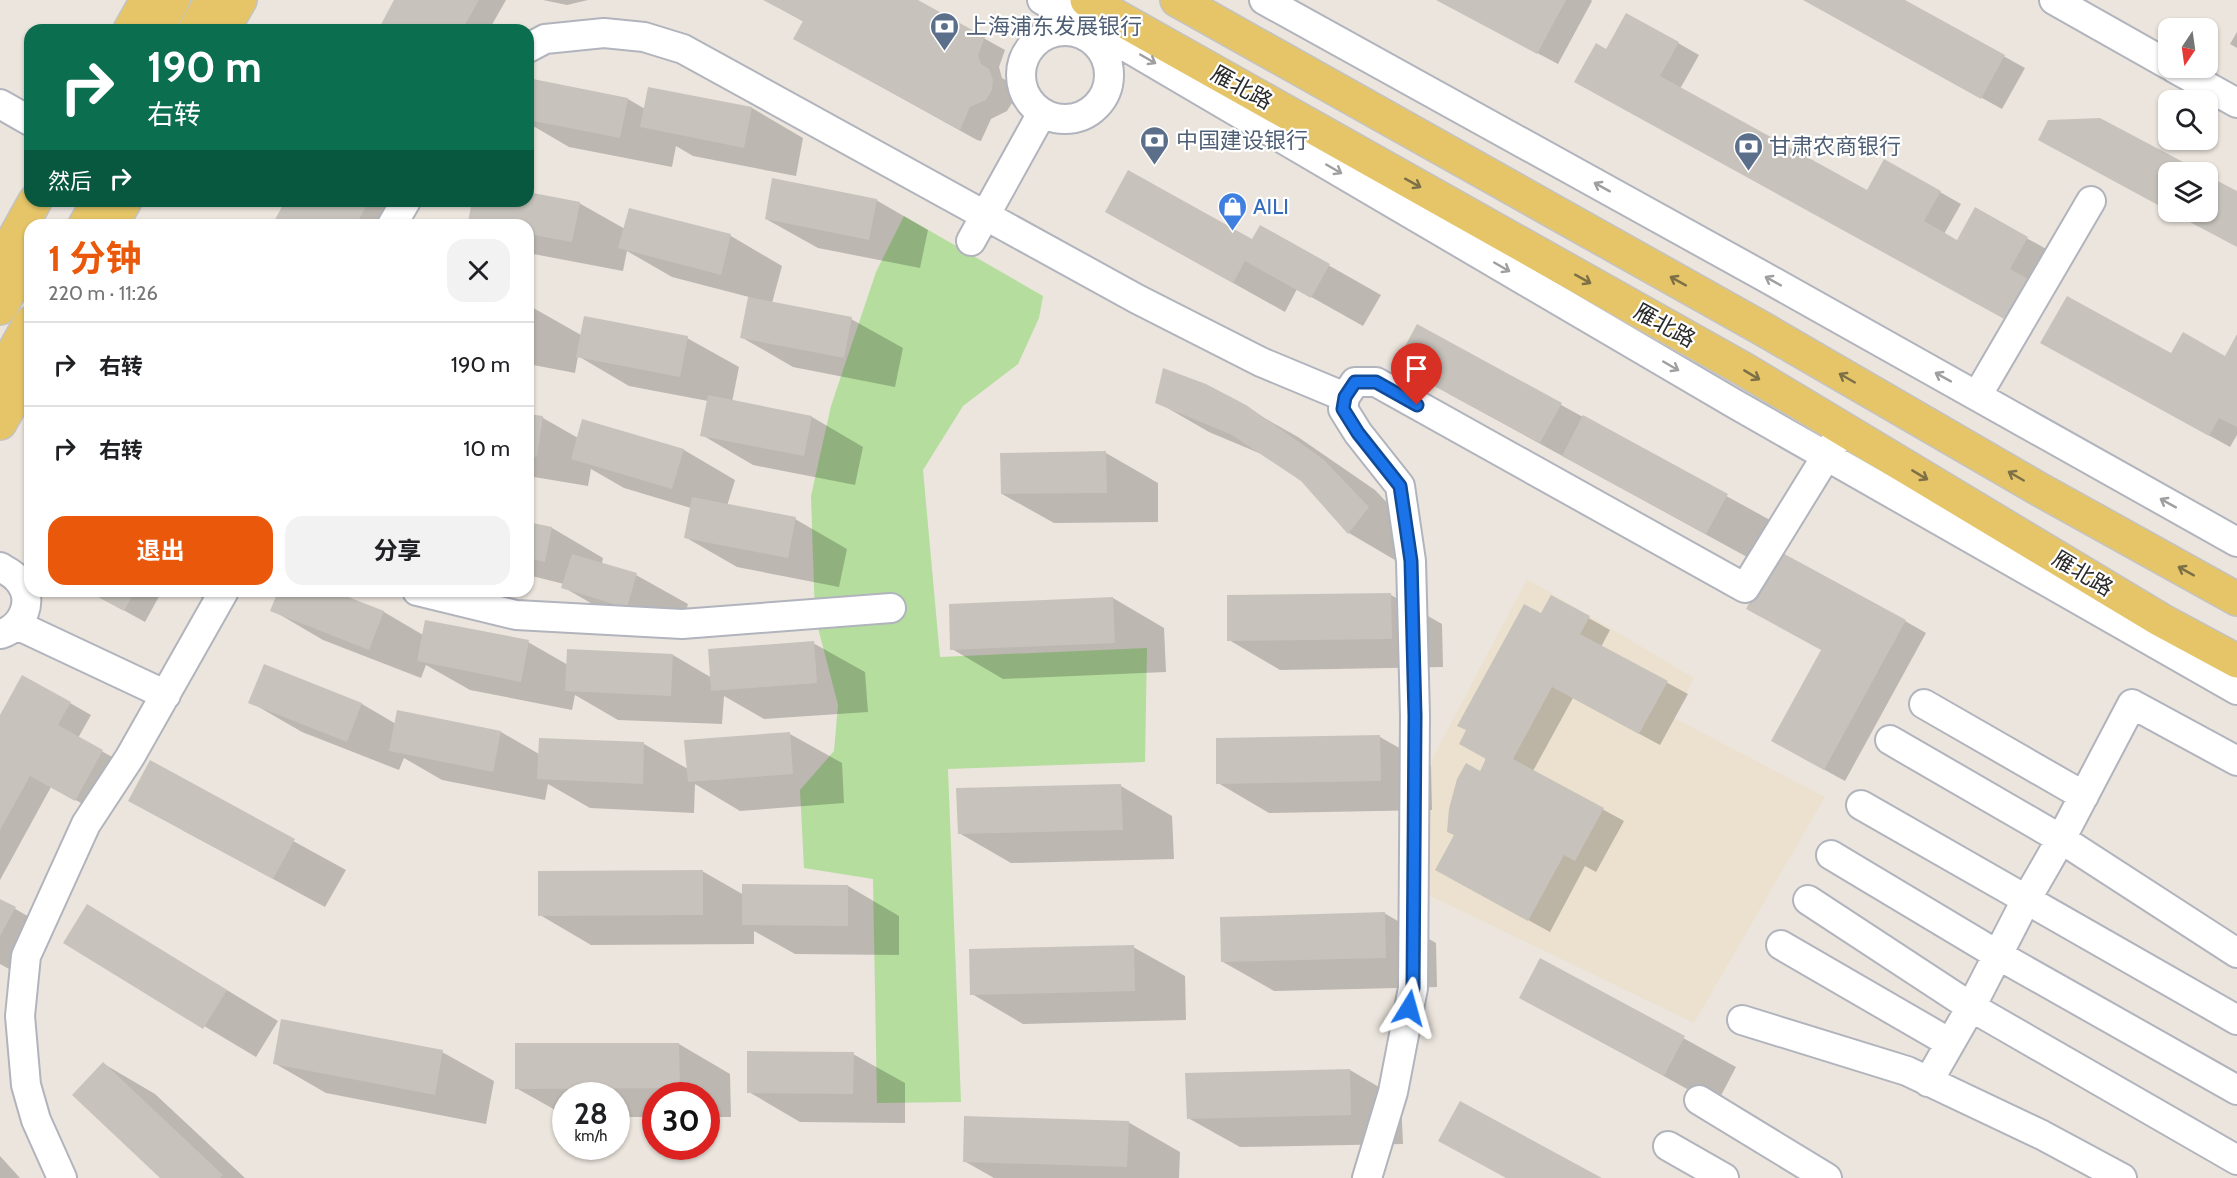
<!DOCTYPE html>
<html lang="zh">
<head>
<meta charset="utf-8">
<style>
	body { margin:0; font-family:Cabin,"Noto Sans SC",sans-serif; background:#f2f2f2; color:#202124; height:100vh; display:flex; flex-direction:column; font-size:22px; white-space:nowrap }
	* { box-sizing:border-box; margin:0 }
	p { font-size:20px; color:#757577 }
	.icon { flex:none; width:33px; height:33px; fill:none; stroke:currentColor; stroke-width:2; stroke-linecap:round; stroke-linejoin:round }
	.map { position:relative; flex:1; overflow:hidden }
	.drawer { position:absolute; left:24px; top:219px; width:510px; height:378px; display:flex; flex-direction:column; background:#fff; border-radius:18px; box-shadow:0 2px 4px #0004 }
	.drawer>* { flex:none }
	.top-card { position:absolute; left:24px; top:24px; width:510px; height:183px; border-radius:18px; box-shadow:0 2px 4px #0004; background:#0b6e4f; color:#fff; overflow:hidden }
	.needle { width:39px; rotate:193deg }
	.controls { position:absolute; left:2158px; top:18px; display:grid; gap:12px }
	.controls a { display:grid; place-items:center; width:60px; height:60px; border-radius:12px; background:#fff; box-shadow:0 2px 4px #0004; font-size:30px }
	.speed { position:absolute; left:552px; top:1082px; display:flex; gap:12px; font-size:30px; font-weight:700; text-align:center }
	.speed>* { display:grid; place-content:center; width:78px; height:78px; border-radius:50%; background:#fff; box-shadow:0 2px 4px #0004; line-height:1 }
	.speed small { font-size:15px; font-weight:400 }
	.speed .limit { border:9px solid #d22; background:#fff; color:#111 }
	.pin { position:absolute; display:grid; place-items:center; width:51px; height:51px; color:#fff; margin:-62px -26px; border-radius:50% 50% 50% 0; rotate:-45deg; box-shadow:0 0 6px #0007 }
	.pin .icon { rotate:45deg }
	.me { position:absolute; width:66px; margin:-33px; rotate:8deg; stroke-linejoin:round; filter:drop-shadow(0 0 4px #0008) }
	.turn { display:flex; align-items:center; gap:21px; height:126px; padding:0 24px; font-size:27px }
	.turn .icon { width:78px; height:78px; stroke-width:2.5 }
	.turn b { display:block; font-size:42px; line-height:51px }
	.then { display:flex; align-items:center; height:57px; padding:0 24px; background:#0003; gap:12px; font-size:22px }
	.round { display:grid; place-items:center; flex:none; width:63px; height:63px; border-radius:18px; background:#f2f2f2 }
	.overview { display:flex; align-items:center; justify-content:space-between; height:102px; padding:0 24px }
	h1 { font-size:36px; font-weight:700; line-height:45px; color:#ea580c }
	.cta { display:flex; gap:12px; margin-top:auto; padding:12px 24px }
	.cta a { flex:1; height:69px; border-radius:18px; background:#ea580c; color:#fff; font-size:24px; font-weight:700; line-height:69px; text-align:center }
	.cta a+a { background:#f2f2f2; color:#202124 }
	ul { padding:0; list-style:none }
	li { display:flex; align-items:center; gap:18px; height:84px; padding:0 24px; border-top:2px solid #e0e0e0 }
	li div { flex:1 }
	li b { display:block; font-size:22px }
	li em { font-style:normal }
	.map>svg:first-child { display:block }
</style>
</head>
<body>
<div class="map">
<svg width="2237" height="1178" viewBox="0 0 2237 1178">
	<rect width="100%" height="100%" fill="#ebe5dd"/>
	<!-- education -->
	<path fill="#ebe1ce" d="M1527 579 1694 678 1674 718 1825 797 1694 1023 1420 891 1431 761Z"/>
	<!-- green -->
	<path fill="#b5dd9e" d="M904 216 1043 296 1039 318 1018 364 963 406 923 470 940 657 1147 648 1145 762 948 769 961 1102 877 1103 873 879 804 868 800 790 834 751 838 705 815 616 811 496 831 406 876 272Z"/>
	<!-- shadow -->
	<path fill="#0003" d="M396 0H506L489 30H380Z
		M543 0H588L567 5Z
		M765 0H915L1005 50 999 67 1002 78 1009 82 1013 93 1012 103 1007 111 991 119 981 141 977 140 795 39 804 22Z
		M1437 0H1591L1592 1 1558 64Z
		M1805 0H1902L2025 68 2002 109Z
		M2237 32V48L2230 44Z
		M1678 43 1699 55 1680 89 1867 192H1940L1961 204 1944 234 1957 242 1976 210 2048 250 2027 330 1607 51Z
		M528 80 628 99 645 109 752 108 803 138 796 176 693 156 676 146 672 167 569 147 528 123Z
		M528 193 579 203 625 229 630 210 731 236 782 266 772 303 851 319 903 348 895 387 793 367 741 337 749 297 672 277 627 251 623 271 528 253V225H475L469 222 473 201H528Z
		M876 200 928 230 920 268 818 248 766 219Z
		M287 201H397L384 225H274Z
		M1261 227 1381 295 1363 326 1297 289 1285 312 1158 241H1253Z
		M528 305 581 335 687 338 739 367 732 402 812 417 863 447 855 485 753 465 702 435 708 401 629 386 578 356 575 373 528 364Z
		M1418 326 1779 525 1758 563 1449 394Z
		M2237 337V435L2230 447 2063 354 2172 355 2226 358Z
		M1157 402 1245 407 1298 437 1375 490 1420 537 1400 563 1349 533 1302 480 1266 456 1209 432Z
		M528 415 543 418 578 438 583 421 684 450 735 480 727 506 795 519 847 549 839 587 737 567 685 537 691 508 624 488 591 469 588 486 528 476Z
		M1106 453 1158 483V522L1054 523 1002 494Z
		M528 523 552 528 603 558 602 564 636 575 688 604 679 636 615 617 563 587 564 584 528 575Z
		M89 591H162L145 622Z
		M189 591H221L213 604Z
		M280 591H329L384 612 423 635 528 642 568 665 673 655 712 678 813 643 865 672 868 712 764 719 724 696 722 724 618 720 575 695 572 710 470 690 426 665 421 678 323 640 272 610Z
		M1391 595 1442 624 1443 667 1280 670 1229 640Z
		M1551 597 1610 630 1601 647 1688 694 1660 745 1573 698 1533 771 1624 821 1596 872 1585 866 1550 932 1458 882 1456 835 1542 615Z
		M1113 598 1164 628 1166 672 1003 679 952 649Z
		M1905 621 1926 633 1845 781 1794 753 1823 650Z
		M265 666 362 704 396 724 399 712 501 732 539 754 540 739 644 744 688 769 790 734 842 763 844 803 740 811 695 784 694 813 590 808 548 784 545 800 442 780 404 758 399 770 302 732 250 702Z
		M70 703 91 715 78 738 123 763 96 811 51 787 0 880V718Z
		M1380 737 1431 766 1432 810 1269 813 1218 783Z
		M151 763 346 870 325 907 182 830Z
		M1121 786 1172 816 1174 859 1011 863 959 833Z
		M702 871 744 895 848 886 899 916V955L795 954 754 931V944L591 945 540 915Z
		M0 900 36 921 9 969 0 964Z
		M1384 913 1436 943 1437 987 1274 991 1223 962Z
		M138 936 278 1021 256 1057 65 943Z
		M1133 947 1185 976 1186 1020 1023 1024 972 994Z
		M1541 960 1736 1067 1716 1105 1521 997Z
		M679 1044 730 1074 731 1117H706V1095H656V1117H616V1095H566V1116L516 1088Z
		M442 1052 494 1081 486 1124 326 1093 274 1063Z
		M853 1054 905 1083V1123L800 1122 749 1092Z
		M104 1064 155 1094 245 1178H162Z
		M1350 1070 1401 1100 1403 1144 1240 1147 1188 1118Z
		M1128 1122 1180 1152 1179 1178H994L964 1161Z
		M0 1156 20 1178H0Z"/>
	<!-- building -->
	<path fill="#c7c3bc" d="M394 0H479L462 30H378Z
		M763 0H918L985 37 978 55 981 64 989 69 993 80 992 90 986 100 970 107 960 130 793 39 803 21Z
		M1436 0H1566L1537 54Z
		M1803 0H1905L2005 55 1981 99Z
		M1626 13 1679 42 1660 76 1867 190 1884 159 1941 191 1924 221 1957 240 1975 207 2028 237 2010 269 2028 279 2006 320 1574 82 1596 43 1606 49Z
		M528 78 628 98 620 138 528 120Z
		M648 87 752 107 744 148 640 127Z
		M2100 118 2202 172H2169V211L2038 140 2048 120Z
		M1128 170 1252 239 1260 225 1330 264 1311 298 1245 261 1233 283 1105 212Z
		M2208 176 2237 191V247L2171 212H2208Z
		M772 178 877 199 869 240 765 219Z
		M528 192 580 202 572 242 528 234V225H481L468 222 472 201H528Z
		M285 201H369L356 225H272Z
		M629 208 731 234 721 275 618 248Z
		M2067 296 2171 353 2183 332 2225 356 2237 334V427L2219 418 2209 436 2040 343Z
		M748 297 852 317 844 358 740 338Z
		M584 316 688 336 680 377 576 357Z
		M1417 324 1562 403 1540 443 1395 365Z
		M1163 368 1206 384 1246 405 1323 459 1369 507 1348 534 1301 481 1232 435 1155 403Z
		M708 395 812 416 804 456 700 436Z
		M528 414 543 416 537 457 528 456Z
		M1583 415 1728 494 1706 534 1562 456Z
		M582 419 684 449 672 489 571 459Z
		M1106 451 1107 493 1001 494 1000 453Z
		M692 497 796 517 788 558 684 538Z
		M528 522 552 527 545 562 528 558Z
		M1777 550 1906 620 1824 770 1771 741 1821 650 1746 609Z
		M572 554 637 573 627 608 561 588Z
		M87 591H135L124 611Z
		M278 591H333L384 611 369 650 270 611Z
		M1391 593 1392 639 1227 641V595Z
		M1551 595 1590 616 1580 634 1668 681 1639 734 1552 687 1513 759 1604 808 1575 861 1564 855 1528 921 1435 870 1454 835 1447 832 1449 809 1457 779 1466 763 1480 771 1486 759 1459 744 1466 730 1457 726 1524 604 1541 613Z
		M1113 597 1115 643 950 650 949 604Z
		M425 620 529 640 521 682 417 661Z
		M814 641 817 683 711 691 708 649Z
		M567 649 673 654 671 696 565 691Z
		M264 664 362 703 347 742 248 703Z
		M22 675 71 702 58 725 103 750 75 801 30 776 0 830V715Z
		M397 710 501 731 493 772 389 751Z
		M790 732 793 774 688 782 684 740Z
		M1380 735 1381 781 1216 784V738Z
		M539 738 644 742 643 784 537 779Z
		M150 760 295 839 273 879 128 801Z
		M1121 784 1123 830 958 834 956 788Z
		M703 870V915L538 916V871Z
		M742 884 848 885V926L742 925Z
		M0 899 16 907 0 936Z
		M87 904 227 990 203 1029 63 943Z
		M1385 912 1386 958 1221 962 1220 917Z
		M1134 945 1135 991 970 995 969 949Z
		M1540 958 1685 1036 1664 1076 1519 998Z
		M281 1019 443 1050 435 1095 273 1064Z
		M515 1043H679L680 1088 515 1089Z
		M747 1051 854 1052 853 1094 747 1093Z
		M103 1062 223 1175 220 1178H160L72 1095Z
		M1350 1069 1351 1115 1187 1119 1185 1073Z
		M1460 1101 1602 1178H1506L1438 1141Z
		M964 1116 1129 1121 1127 1167 963 1162Z"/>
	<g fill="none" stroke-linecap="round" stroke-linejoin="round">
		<defs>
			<path id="minor" d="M1042 0 1094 28 1735 404 2237 690
				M1264 0 1763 276 2237 542
				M2054 0 2169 65
				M1021 75a44 44 0 1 1 88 0a44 44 0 1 1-88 0Z
				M528 48 545 39 604 33 644 37 683 49 1137 299 1261 362 1345 397
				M2174 68 2237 103
				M0 104 30 121
				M392 225 406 201
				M971 241 1042 113
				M1977 396 2091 201
				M0 567C7 571 14 574 19 581 35 600 23 627 1 634
				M417 591 516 615 682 624 891 608
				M17 625 166 695
				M1924 704 2084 796
				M1890 740 2061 839 2237 953
				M1861 805 2237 1020
				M1831 855 1998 955 2237 1090
				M1808 900 1971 1007 2237 1160
				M1781 945 1950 1043
				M1742 1020 1907 1071 2042 1135 2122 1178
				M1928 1082 1971 1007 2026 900 2061 839 2132 704 2237 761
				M1699 1100 1827 1178
				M1668 1146 1724 1178
				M62 1178 36 1120 26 1085 20 1016 26 956 86 824 130 757 224 591
				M1367 1178 1393 1092 1413 988 1415 716 1411 561 1400 486 1358 433 1343 409 1345 397 1355 382H1376L1745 588 1843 429"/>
			<path id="major" d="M1087 0 1745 370 2161 620 2237 661
				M1177 0 1763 329 2037 488 2237 599
				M130 30 147 0
				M156 30 173 0
				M195 30 212 0
				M223 30 240 0
				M85 225 99 201
				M111 225 125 201
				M0 264 35 201
				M0 308 30 255
				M0 376 30 323
				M0 423 30 370"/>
		</defs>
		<!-- minor casing -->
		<use href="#minor" stroke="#b1b4bd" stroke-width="32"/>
		<!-- major casing -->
		<use href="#major" stroke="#c3c3c3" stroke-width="36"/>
		<!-- minor -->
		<use href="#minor" stroke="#fff" stroke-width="28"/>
		<!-- major -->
		<use href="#major" stroke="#e5c568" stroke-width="33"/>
	</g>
	<!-- one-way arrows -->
	<defs><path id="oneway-shaft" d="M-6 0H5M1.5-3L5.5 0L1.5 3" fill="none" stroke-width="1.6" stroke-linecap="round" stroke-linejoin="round" transform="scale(1.5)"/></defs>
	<g stroke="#9f9f9f">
		<use href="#oneway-shaft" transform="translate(1148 59) rotate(30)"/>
		<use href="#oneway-shaft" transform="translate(1334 169) rotate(30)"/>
		<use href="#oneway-shaft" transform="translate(1602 187) rotate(-151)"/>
		<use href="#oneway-shaft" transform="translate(1502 267) rotate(30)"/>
		<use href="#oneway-shaft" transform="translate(1773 281) rotate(-151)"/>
		<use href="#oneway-shaft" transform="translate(1671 366) rotate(30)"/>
		<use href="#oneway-shaft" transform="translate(1943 377) rotate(-151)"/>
		<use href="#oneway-shaft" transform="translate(2168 503) rotate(-151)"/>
	</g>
	<g stroke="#7e7046">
		<use href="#oneway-shaft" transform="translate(1413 183) rotate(29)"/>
		<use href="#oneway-shaft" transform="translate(1583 279) rotate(29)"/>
		<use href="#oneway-shaft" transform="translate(1678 281) rotate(-151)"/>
		<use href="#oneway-shaft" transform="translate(1752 375) rotate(31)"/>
		<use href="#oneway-shaft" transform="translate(1847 378) rotate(-150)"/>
		<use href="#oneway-shaft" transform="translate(1920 475) rotate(31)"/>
		<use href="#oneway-shaft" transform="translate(2016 476) rotate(-150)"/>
		<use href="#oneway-shaft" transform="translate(2186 571) rotate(-151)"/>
	</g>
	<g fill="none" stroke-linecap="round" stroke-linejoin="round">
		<defs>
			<path id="route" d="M1409 1008 1413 988 1415 716 1411 561 1400 486 1358 433 1343 409 1345 397 1355 382H1376L1417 405"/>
		</defs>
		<!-- route casing -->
		<use href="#route" stroke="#114b97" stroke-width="15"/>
		<!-- route -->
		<use href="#route" stroke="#1a73e8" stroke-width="10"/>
	</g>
	<!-- icons -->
	<defs>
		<symbol id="bank-pin" viewBox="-11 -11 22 30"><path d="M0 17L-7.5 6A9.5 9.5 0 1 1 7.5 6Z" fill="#5c6f8a" stroke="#fff"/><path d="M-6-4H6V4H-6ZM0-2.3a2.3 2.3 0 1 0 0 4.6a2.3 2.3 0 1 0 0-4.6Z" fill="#fff"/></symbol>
		<symbol id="shop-pin" viewBox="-11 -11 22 30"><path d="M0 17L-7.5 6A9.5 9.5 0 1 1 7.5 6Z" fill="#3f7fe0" stroke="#fff"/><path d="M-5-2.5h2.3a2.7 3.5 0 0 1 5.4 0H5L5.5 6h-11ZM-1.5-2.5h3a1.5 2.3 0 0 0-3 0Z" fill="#fff"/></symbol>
	</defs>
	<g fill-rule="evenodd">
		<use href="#bank-pin" x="928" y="10" width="33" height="45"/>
		<use href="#bank-pin" x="1138" y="124" width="33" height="45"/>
		<use href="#bank-pin" x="1732" y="130" width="33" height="45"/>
		<use href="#shop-pin" x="1216" y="190" width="33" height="45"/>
	</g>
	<g text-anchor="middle" stroke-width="4.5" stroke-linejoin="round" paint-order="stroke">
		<!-- service labels -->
		<g font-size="22" fill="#4e5e75" stroke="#fff" text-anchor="start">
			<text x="966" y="34">上海浦东发展银行</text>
			<text x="1176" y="148">中国建设银行</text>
			<text x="1769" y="154">甘肃农商银行</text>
		</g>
		<!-- street labels -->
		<g font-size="22" fill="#2a2a2a" stroke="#fff">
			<text transform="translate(1242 87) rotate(29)" y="8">雁北路</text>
			<text transform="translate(1665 325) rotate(29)" y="8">雁北路</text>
			<text transform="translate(2083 573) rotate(31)" y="8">雁北路</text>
		</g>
		<!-- shop labels -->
		<g font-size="22" fill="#366cbe" stroke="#fff" text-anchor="start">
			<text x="1253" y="214">AILI</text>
		</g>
	</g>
</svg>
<div class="controls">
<a><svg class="needle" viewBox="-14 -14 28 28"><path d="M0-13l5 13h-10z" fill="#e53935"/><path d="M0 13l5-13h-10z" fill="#757577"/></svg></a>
<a><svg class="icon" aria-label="search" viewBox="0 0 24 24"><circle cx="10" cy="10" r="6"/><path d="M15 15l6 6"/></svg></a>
<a><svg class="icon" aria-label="layers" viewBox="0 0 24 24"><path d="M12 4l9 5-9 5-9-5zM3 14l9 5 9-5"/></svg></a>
</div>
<div class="speed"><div>28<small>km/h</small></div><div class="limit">30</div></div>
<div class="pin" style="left:1417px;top:405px;background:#d93025"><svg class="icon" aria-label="arrive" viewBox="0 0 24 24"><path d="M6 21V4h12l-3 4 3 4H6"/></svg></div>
<svg class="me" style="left:1409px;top:1008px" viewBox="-20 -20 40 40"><path d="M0-17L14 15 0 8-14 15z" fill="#1a73e8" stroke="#fff" stroke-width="4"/></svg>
<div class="top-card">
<div class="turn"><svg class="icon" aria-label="right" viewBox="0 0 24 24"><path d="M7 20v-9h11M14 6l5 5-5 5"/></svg><div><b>190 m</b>右转</div></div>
<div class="then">然后<svg class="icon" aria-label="right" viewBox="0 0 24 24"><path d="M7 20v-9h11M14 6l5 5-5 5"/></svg></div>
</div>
<section class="drawer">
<div class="overview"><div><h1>1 分钟</h1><p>220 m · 11:26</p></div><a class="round"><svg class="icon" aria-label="close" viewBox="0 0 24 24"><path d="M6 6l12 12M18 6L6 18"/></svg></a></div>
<ul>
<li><svg class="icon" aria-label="right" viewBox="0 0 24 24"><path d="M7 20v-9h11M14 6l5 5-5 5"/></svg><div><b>右转</b></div><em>190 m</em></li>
<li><svg class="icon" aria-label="right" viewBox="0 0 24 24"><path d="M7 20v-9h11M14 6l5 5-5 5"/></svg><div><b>右转</b></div><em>10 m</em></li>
</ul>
<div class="cta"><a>退出</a><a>分享</a></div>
</section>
</div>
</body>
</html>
